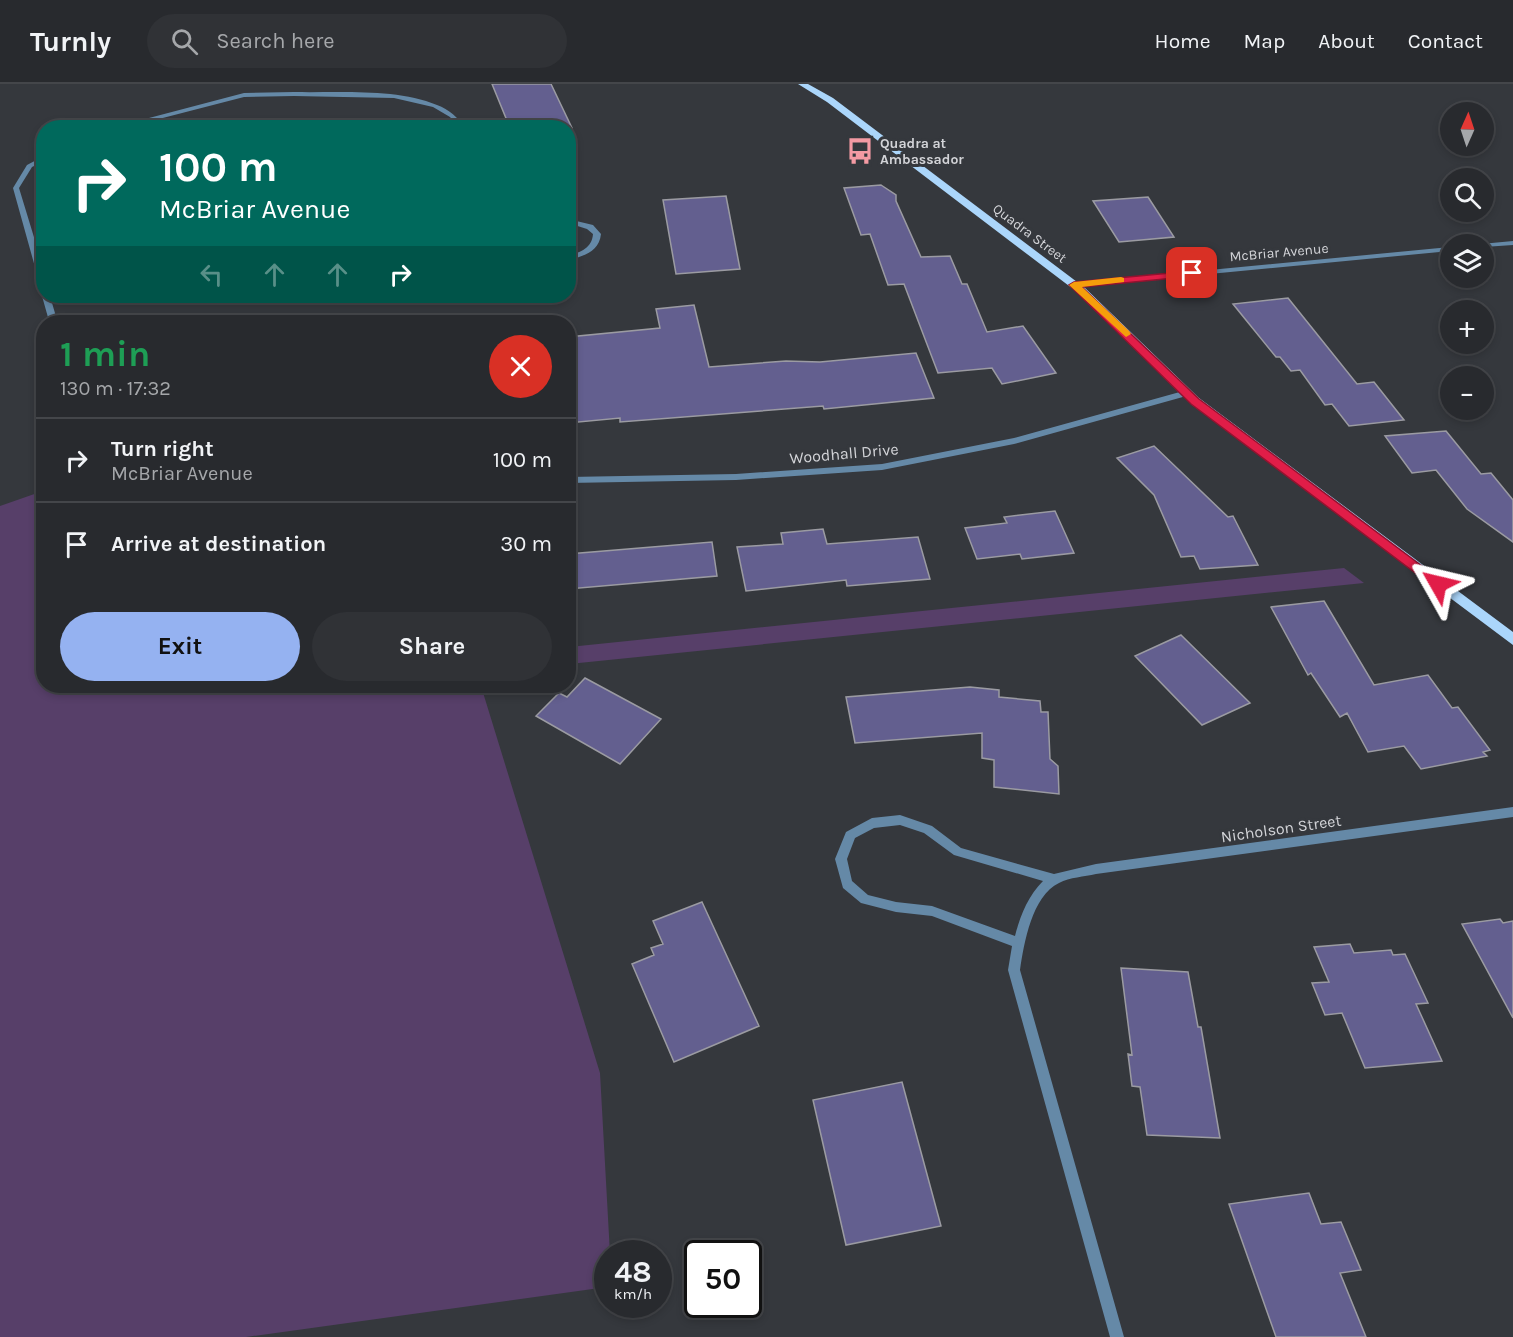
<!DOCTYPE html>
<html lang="en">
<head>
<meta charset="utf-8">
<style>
	body { margin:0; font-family:Karla,sans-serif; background:#303236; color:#f1f3f6; height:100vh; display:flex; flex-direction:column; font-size:22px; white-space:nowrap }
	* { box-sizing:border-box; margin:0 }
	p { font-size:20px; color:#a5a7aa }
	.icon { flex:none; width:33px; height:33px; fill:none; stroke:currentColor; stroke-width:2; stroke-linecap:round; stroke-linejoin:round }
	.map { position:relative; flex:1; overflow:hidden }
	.drawer { position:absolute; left:36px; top:231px; width:540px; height:378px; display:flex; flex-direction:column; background:#282a2e; border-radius:24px; box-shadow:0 3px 9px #0003,0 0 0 2px #44464a }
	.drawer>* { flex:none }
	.guide { position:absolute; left:36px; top:36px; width:540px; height:183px; border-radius:24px; box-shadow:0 3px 9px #0003,0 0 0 2px #44464a; background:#00695c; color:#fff; overflow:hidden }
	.needle { width:39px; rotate:3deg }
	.controls { position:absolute; left:1440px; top:18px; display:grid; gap:12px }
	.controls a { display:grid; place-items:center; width:54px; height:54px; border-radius:50%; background:#282a2e; box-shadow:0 3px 9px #0003,0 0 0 2px #44464a; font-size:30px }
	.speed { position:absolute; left:594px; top:1156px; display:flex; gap:12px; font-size:30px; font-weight:700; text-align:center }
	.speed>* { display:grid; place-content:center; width:78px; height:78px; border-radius:50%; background:#282a2e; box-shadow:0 3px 9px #0003,0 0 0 2px #44464a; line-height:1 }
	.speed small { font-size:15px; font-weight:400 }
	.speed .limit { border:3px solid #111; border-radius:9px; background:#fff; color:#111 }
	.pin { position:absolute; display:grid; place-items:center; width:51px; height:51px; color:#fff; margin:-26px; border-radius:12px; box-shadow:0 3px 9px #0006 }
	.me { position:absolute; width:66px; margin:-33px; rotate:307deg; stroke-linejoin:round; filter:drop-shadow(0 0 4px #0008) }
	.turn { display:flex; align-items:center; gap:21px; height:126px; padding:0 24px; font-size:27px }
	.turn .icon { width:78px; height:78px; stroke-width:2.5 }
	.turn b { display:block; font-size:42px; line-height:51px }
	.lanes { display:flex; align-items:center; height:57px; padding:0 24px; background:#0003; justify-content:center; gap:30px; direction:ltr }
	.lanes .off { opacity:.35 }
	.round { display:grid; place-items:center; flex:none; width:63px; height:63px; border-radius:32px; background:#303236 }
	.head { display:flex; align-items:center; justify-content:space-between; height:102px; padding:0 24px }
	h1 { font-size:36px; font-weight:700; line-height:45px; color:#1e9e55 }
	.primary-button { display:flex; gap:12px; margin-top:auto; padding:12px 24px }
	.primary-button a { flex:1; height:69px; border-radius:36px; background:#95b2f1; color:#111; font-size:24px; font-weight:700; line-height:69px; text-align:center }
	.primary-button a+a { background:#303236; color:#f1f3f6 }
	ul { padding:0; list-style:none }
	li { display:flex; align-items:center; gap:18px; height:84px; padding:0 24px; border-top:2px solid #44464a }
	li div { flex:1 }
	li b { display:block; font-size:22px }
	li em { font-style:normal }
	header { display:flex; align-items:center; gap:36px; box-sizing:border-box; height:84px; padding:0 30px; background:#282a2e; border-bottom:2px solid #44464a }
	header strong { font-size:28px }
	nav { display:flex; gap:33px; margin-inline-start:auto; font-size:21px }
	.search { width:420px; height:54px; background:#303236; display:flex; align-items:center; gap:15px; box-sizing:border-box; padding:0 21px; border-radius:33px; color:#a5a7aa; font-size:22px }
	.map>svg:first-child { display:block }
</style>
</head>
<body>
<header>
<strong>Turnly</strong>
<div class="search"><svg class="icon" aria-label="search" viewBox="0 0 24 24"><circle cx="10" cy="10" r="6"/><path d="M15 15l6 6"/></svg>Search here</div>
<nav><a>Home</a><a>Map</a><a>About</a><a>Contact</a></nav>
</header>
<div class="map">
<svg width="1513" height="1253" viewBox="0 0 1513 1253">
	<rect width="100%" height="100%" fill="#35383d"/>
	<!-- green -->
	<path fill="#573f69" d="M43 407 44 602H481L600 989 610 1170H608L607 1203 246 1253H0V422Z
		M1344 484 1364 499 569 580V563Z"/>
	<!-- building -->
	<path fill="#635f8f" stroke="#9b9ba2" stroke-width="1.5" d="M492 0H551L572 44H510Z
		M881 101 896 111V117L921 173 950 172 962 200H967L987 248 1023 242 1056 289 1002 300 992 284 938 289 904 200 888 201 870 150 861 151 844 104Z
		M726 112 740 185 676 190 663 116Z
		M1148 113 1174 153 1119 158 1093 117Z
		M1288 214 1357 300 1374 298 1404 336 1349 342 1332 320 1325 321 1300 286 1291 287 1280 273H1276L1233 220Z
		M694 221 709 283 786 277 820 278 916 269 934 314 824 325 823 322 620 338V334L568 339V253L660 244 656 225Z
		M1446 347 1481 390 1491 389 1513 416V458L1467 425 1436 386 1412 389 1385 352Z
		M1154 362 1228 433 1233 432 1258 481 1200 485 1194 472 1181 473 1154 411 1117 374Z
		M1055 427 1074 469 1022 475 1020 470 977 475 965 444 1007 439 1004 433Z
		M823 445 827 460 918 453 930 495 847 502 846 496 746 507 737 463 783 460 781 449Z
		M712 458 717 492 568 505V470Z
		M1324 517 1374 601 1428 591 1452 624 1458 623 1490 666 1483 668 1487 672 1421 685 1404 662 1368 668 1347 629 1340 633 1311 589 1308 591 1271 523Z
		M1181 551 1250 619 1202 641 1135 572Z
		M585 594 661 635 620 680 536 632 559 609 567 613Z
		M970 603 999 606V613L1040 617 1041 628H1048L1050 675 1058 682 1059 710 994 703V676L982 674V649L855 659 846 613Z
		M702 818 759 942 674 978 632 880 654 871 651 864 663 860 653 837Z
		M1500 835 1503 839 1513 837V934L1462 840Z
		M1350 860 1354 869 1391 866 1393 871 1405 870 1428 919 1416 920 1442 977 1365 984 1342 929 1325 931 1312 899 1329 898 1314 863Z
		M1121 884 1188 888 1198 943H1201L1220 1054 1147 1051 1140 1003 1132 1002 1128 970 1132 971Z
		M902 998 941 1142 846 1161 813 1016Z
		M1309 1109 1321 1140 1341 1138 1361 1186 1340 1189 1366 1253H1276L1229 1120Z"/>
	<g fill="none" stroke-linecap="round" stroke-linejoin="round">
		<!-- minor -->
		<path fill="#6589a7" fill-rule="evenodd" d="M294 8C338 9 396 4 437 21 449 25 458 34 466 44H459L450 33 433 23 394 14 294 12 244 13 124 44H111L244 9Z
			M44 72V77L32 83 19 104 44 186V203L40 201 13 104 27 81Z
			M568 135 593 141 601 150C599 168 584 172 568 176V172C581 168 592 164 593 150L587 145 568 139Z
			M1513 157V161L1484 163V160H1481Z
			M1450 163V167L1074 203 1070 201 1074 199Z
			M43 210 50 212 57 236 60 238H50L49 237 42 212Z
			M1187 306 1191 309 1190 311 1014 360 882 386 736 396 568 399V393L736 390 882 380 1014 354Z
			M1513 723V733L1096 790C1084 793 1070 793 1059 799 1032 812 1024 859 1020 886L1124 1253H1110L1008 886 1012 862 932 832 896 828 861 819 843 804 835 775 846 748 872 734 900 731 932 742 961 764 1054 790 1096 780ZM900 741 924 749 954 771 1043 797C1028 812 1020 832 1015 852L932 822 896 818 868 811 852 797 847 775 855 754 874 744Z"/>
		<!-- major -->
		<path fill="#abd6fb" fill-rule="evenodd" d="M798 0H808L833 14 1085 204 1199 314 1513 548V561L1191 320 1077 208 827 18Z"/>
	</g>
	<!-- route -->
	<path fill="#e11d48" stroke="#92132f" stroke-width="1.5" d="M1192 187H1195V192L1082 203 1199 315 1442 497 1444 500 1442 503H1434L1191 320 1069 201 1074 198Z"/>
	<!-- slow -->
	<path fill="#f59e0b" d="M1121 193 1124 194V198L1082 203 1129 247 1131 250 1126 253 1069 201 1074 198Z"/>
	<!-- icons -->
	<defs>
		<symbol id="bus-bare" viewBox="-9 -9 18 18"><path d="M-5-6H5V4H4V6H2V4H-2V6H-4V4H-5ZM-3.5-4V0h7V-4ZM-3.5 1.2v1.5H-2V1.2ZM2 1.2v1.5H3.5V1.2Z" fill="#f49aa3" stroke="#35383d" stroke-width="2.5" paint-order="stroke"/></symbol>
	</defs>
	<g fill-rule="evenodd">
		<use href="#bus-bare" x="841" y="48" width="38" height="38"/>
	</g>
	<g text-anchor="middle" stroke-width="6" stroke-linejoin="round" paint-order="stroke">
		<!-- far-poi labels -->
		<g font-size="14" font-weight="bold" fill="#d3d4d8" stroke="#35383d" text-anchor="start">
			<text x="880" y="64">Quadra at<tspan x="880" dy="16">Ambassador</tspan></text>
		</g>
		<!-- far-street labels -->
		<g font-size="14" fill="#d3d4d8" stroke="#35383d">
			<text transform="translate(1030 149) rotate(37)" y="5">Quadra Street</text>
			<text transform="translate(1279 168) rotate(-5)" y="5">McBriar Avenue</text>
		</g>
		<!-- street labels -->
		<g font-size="16" fill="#d3d4d8" stroke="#35383d">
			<text transform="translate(844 369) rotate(-5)" y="6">Woodhall Drive</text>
			<text transform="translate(1281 744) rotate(-8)" y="6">Nicholson Street</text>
		</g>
	</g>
</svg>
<div class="controls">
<a><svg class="needle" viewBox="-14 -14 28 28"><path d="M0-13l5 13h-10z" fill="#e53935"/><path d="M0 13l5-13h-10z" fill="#a5a7aa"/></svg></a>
<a><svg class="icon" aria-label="search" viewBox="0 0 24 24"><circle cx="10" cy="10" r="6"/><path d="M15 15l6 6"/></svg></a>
<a><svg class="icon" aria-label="layers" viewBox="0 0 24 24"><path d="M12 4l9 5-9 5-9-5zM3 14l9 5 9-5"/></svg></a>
<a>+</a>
<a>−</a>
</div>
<div class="speed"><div>48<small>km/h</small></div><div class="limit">50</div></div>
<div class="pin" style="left:1192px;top:189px;background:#d93025"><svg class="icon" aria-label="arrive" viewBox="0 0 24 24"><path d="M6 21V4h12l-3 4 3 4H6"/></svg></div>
<svg class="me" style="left:1438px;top:500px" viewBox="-20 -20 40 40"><path d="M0-17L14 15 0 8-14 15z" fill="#e11d48" stroke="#fff" stroke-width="4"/></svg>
<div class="guide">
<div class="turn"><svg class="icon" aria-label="right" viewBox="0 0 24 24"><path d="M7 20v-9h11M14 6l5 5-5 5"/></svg><div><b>100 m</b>McBriar Avenue</div></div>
<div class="lanes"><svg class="icon off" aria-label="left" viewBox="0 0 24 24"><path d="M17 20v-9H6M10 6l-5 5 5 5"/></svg><svg class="icon off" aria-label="ahead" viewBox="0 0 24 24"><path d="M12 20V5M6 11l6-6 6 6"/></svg><svg class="icon off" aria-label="ahead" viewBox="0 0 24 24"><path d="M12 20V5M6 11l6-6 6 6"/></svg><svg class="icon" aria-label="right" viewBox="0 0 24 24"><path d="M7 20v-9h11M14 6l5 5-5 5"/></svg></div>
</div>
<section class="drawer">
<div class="head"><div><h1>1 min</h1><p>130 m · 17:32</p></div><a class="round" style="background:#d93025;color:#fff"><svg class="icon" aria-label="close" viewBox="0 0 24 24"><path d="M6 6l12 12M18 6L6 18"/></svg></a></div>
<ul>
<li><svg class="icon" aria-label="right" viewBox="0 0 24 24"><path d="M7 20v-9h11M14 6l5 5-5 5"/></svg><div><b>Turn right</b><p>McBriar Avenue</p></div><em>100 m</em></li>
<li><svg class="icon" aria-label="arrive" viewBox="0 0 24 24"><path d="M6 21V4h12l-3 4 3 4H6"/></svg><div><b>Arrive at destination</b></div><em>30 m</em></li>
</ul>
<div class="primary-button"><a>Exit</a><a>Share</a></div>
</section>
</div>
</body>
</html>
